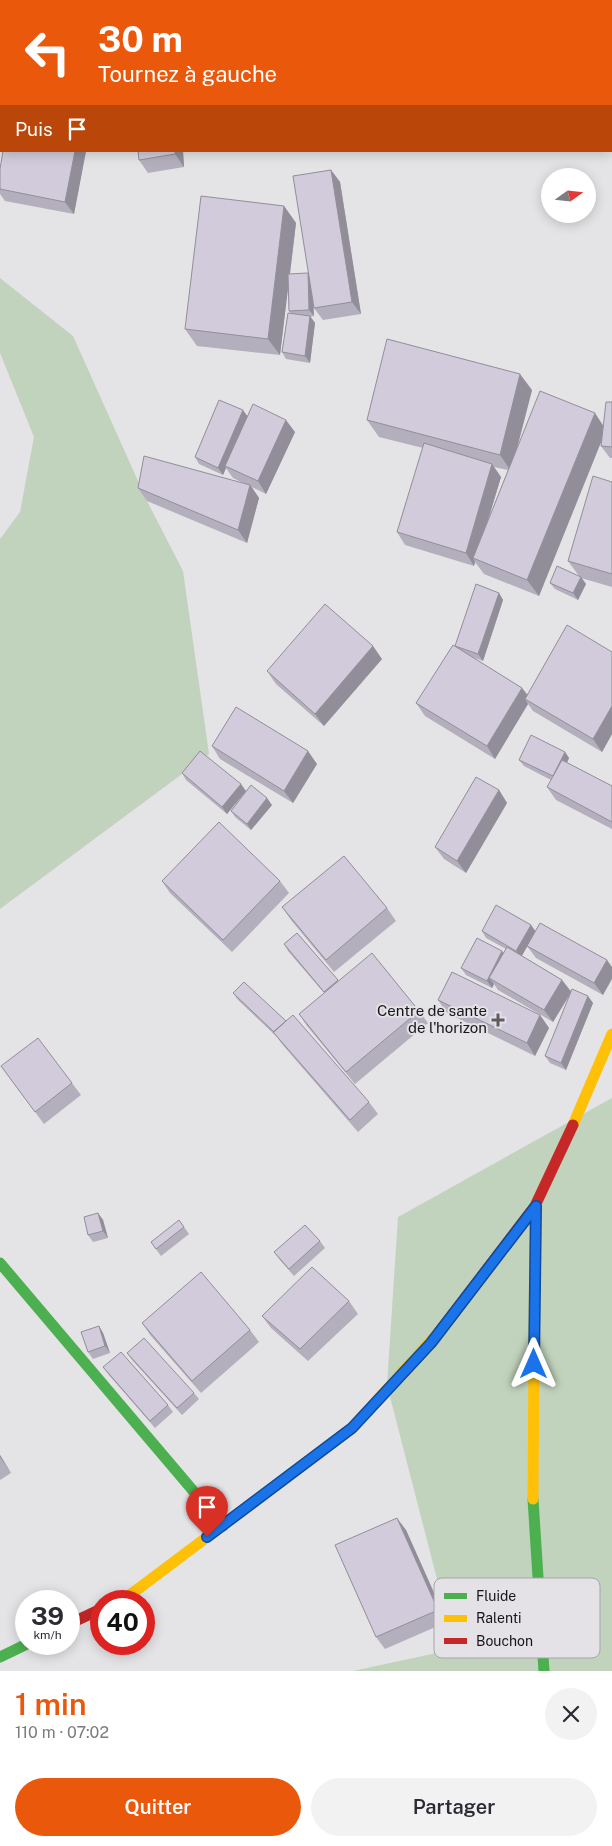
<!DOCTYPE html>
<html lang="fr">
<head>
<meta charset="utf-8">
<style>
	body { margin:0; font-family:"Public Sans",sans-serif; background:#f2f2f3; color:#2b2b33; height:100vh; display:flex; flex-direction:column; font-size:19px; white-space:nowrap }
	* { box-sizing:border-box; margin:0 }
	p { font-size:16px; color:#7c7c81 }
	.icon { flex:none; width:28px; height:28px; fill:none; stroke:currentColor; stroke-width:2; stroke-linecap:round; stroke-linejoin:round }
	.map { position:relative; height:1671px; overflow:hidden }
	.sheet { display:flex; flex-direction:column; background:#fff; flex:1 }
	.sheet>* { flex:none }
	.banner { position:absolute; left:0px; top:0px; width:612px; height:152px; box-shadow:0 2px 12px #0003; background:#ea580c; color:#fff; overflow:hidden }
	.needle { width:32px; rotate:75deg }
	.tools { position:absolute; left:541px; top:168px; display:grid; gap:10px }
	.tools a { display:grid; place-items:center; width:55px; height:55px; border-radius:50%; background:#fff; box-shadow:0 2px 12px #0003; font-size:25px }
	.speed { position:absolute; left:15px; top:1590px; display:flex; gap:10px; font-size:25px; font-weight:700; text-align:center }
	.speed>* { display:grid; place-content:center; width:65px; height:65px; border-radius:50%; background:#fff; box-shadow:0 2px 12px #0003; line-height:1 }
	.speed small { font-size:12px; font-weight:400 }
	.speed .limit { border:8px solid #d22; background:#fff; color:#111 }
	.pin { position:absolute; display:grid; place-items:center; width:42px; height:42px; color:#fff; margin:-51px -21px; border-radius:50% 50% 50% 0; rotate:-45deg; box-shadow:0 0 5px #0007 }
	.pin .icon { rotate:45deg }
	.me { position:absolute; width:55px; margin:-28px; rotate:0deg; stroke-linejoin:round; filter:drop-shadow(0 0 4px #0008) }
	.turn { display:flex; align-items:center; gap:18px; height:105px; padding:0 15px; font-size:22px }
	.turn .icon { width:65px; height:65px; stroke-width:2.5 }
	.turn b { display:block; font-size:35px; line-height:42px }
	.then { display:flex; align-items:center; height:48px; padding:0 15px; background:#0003; gap:10px; font-size:19px }
	.round { display:grid; place-items:center; flex:none; width:52px; height:52px; border-radius:26px; background:#f2f2f3 }
	.summary { display:flex; align-items:center; justify-content:space-between; height:85px; padding:0 15px }
	h1 { font-size:30px; font-weight:600; line-height:38px; color:#ea580c }
	.button { display:flex; gap:10px; margin-top:auto; padding:10px 15px }
	.button a { flex:1; height:58px; border-radius:30px; background:#ea580c; color:#fff; font-size:20px; font-weight:600; line-height:58px; text-align:center }
	.button a+a { background:#f2f2f3; color:#2b2b33 }
	.map>svg:first-child { display:block }
</style>
</head>
<body>
<div class="map">
<svg width="612" height="1671" viewBox="0 0 612 1671">
	<rect width="100%" height="100%" fill="#e4e3e6"/>
	<!-- green -->
	<path fill="#c2d3bd" d="M0 278 73 336 147 501 183 571 209 754 0 909V539L20 512 34 437 0 353Z
		M612 1098V1671H353L455 1649 387 1385 398 1217Z"/>
	<g fill="none" stroke-linecap="round" stroke-linejoin="round">
		<!-- fast -->
		<path stroke="#4caf50" stroke-width="11" d="M0 1263 223 1526
			M533 1499 544 1671
			M0 1657 27 1644"/>
		<!-- slow -->
		<path stroke="#ffc107" stroke-width="11" d="M573 1125 612 1034
			M533 1499 535 1206
			M117 1601 130 1595 352 1428 439 1332"/>
		<!-- jam -->
		<path stroke="#c62828" stroke-width="11" d="M439 1332 535 1206 573 1125
			M69 1624 101 1609"/>
	</g>
	<!-- wall -->
	<path fill="#b4afbc" fill-rule="evenodd" d="M124 0H147L141 1H125Z
		M3 151H86L74 214 5 201 0 194V169Z
		M183 151 184 167 148 173 139 160Z
		M331 170 340 182 361 314 323 320 314 308 313 300 314 316 310 317 315 323 310 363 286 359 282 352 291 314 289 311 288 286 280 355 197 346 185 329 284 206 296 223 290 274 309 275Z
		M532 390 517 449 603 426 612 402V458H610L601 446V441L539 596 484 574 475 562 474 566 405 545 397 532 423 448 379 437 367 420ZM494 467 508 470 488 521 501 477Z
		M247 416 295 432 266 494 252 487 259 498 247 543 147 501 138 488 245 484 233 478 226 468 223 475 199 464 195 457Z
		M612 482V587L581 578 586 584 578 600 555 589 550 583 579 576 568 561Z
		M499 593 503 600 483 661 472 657 522 688 527 694 612 652V734L602 752 533 711 528 704 495 759 425 716 416 703 455 647Z
		M382 659 324 726 276 684 267 671Z
		M212 746 317 764 293 803 220 759Z
		M565 752 569 758 567 763 612 786V829L556 800 547 787 551 780 524 766 519 760Z
		M182 773 246 791 227 814 186 780Z
		M499 790 507 803 466 873 444 859 435 847Z
		M272 805 251 830 235 817 231 811Z
		M162 881H280L289 893 232 952 170 893Z
		M282 907 387 908 396 921 334 972 291 920Z
		M531 925 535 931 607 960 603 995 536 958 527 946 522 956 562 980 571 991 593 1003 566 1070 550 1063 545 1056 570 995 553 1022 498 990 494 984 492 988 466 975 461 968 504 953 506 949 486 938 482 931Z
		M297 933 339 981 419 1011 428 1023 355 1084 307 1026 299 1014 324 993 288 951 284 944Z
		M233 993 286 1021 369 1102 378 1114 358 1132 282 1044 276 1036 238 1000Z
		M438 1000 540 1015 549 1028 535 1056 447 1013Z
		M1 1066 72 1083 81 1095 44 1124Z
		M98 1213 103 1220 108 1238 93 1242 88 1235Z
		M184 1227 189 1234 161 1256 151 1242Z
		M320 1241 325 1248 294 1276 279 1259 274 1252Z
		M349 1301 358 1314 308 1361 271 1328 262 1316Z
		M142 1323 250 1330 259 1342 201 1393 151 1336Z
		M99 1326 103 1333 110 1353 93 1359 88 1352Z
		M127 1353 194 1393 199 1399 182 1415 132 1360Z
		M103 1367 168 1405 173 1412 155 1428 108 1374Z
		M0 1455 11 1473 0 1480Z
		M406 1530 447 1622 385 1649 376 1637Z"/>
	<!-- shaded-wall -->
	<path fill="#928e99" d="M75 151H86L74 214 65 202Z
		M175 151H183L184 167 175 154Z
		M331 170 340 182 361 314 352 302Z
		M284 206 296 223 280 355 268 339Z
		M308 273 312 280 314 316 309 310Z
		M310 316 315 323 310 363 305 356Z
		M520 374 532 390 511 471 500 455Z
		M243 410 248 417 225 466 226 468 223 475 218 468Z
		M595 413 606 430 539 596 527 580Z
		M286 420 295 432 266 494 258 481Z
		M492 464 501 477 476 559 473 558 475 562 474 566 466 553Z
		M250 485 259 498 247 543 238 530Z
		M581 577 586 584 578 600 573 593Z
		M499 593 503 600 483 661 478 654Z
		M373 646 382 659 324 726 315 714Z
		M522 688 531 700 525 699 528 704 495 759 487 746Z
		M612 706V734L602 752 593 739Z
		M308 751 317 764 293 803 284 791Z
		M565 752 569 758 557 783 553 776Z
		M241 784 246 791 227 814 222 807Z
		M499 790 507 803 466 873 457 861Z
		M267 798 272 805 251 830 247 824Z
		M531 925 536 932 521 957 516 951Z
		M502 951 507 958 489 978 494 984 492 988 487 981Z
		M607 960 612 967V979L603 995 594 983Z
		M562 980 571 992 553 1022 544 1010Z
		M588 996 593 1003 566 1070 561 1063Z
		M540 1015 549 1028 535 1056 527 1043Z
		M98 1213 103 1220 108 1238 103 1231Z
		M99 1326 103 1333 110 1353 105 1346Z
		M0 1455 11 1473 0 1457Z
		M397 1518 406 1530 447 1622 438 1610Z"/>
	<!-- building -->
	<path fill="#d1cbdb" stroke="#928e99" d="M3 151H75L65 202 0 189V169Z
		M138 151H175V154L139 160Z
		M331 170 352 302 314 308 293 176Z
		M201 196 284 206 268 339 185 329Z
		M308 273 309 310 289 311 288 274Z
		M288 313 310 316 305 356 282 352Z
		M387 339 520 374 500 455 367 420Z
		M540 391 595 413 527 580 473 558Z
		M219 400 243 410 218 468 195 457Z
		M606 402H612V447L601 446Z
		M253 404 286 420 258 481 225 466Z
		M424 443 492 464 466 553 397 532Z
		M144 456 250 485 238 530 138 488Z
		M593 476 612 482V574L568 561Z
		M557 566 581 577 573 593 550 583Z
		M476 584 499 593 478 654 455 646Z
		M325 604 373 646 315 714 267 671Z
		M567 625 612 652V706L593 739 525 699Z
		M453 645 522 688 487 746 416 703Z
		M236 707 308 751 284 791 212 746Z
		M531 735 565 752 553 776 519 760Z
		M200 751 241 784 222 807 182 773Z
		M562 760 612 786V822L547 787Z
		M476 777 499 790 457 861 435 847Z
		M251 785 267 798 247 824 231 811Z
		M219 822 280 881 223 940 162 881Z
		M344 856 387 908 326 960 282 907Z
		M496 905 531 925 516 951 482 931Z
		M540 923 607 960 594 983 527 946Z
		M297 933 338 980 324 992 284 944Z
		M477 938 502 951 487 981 461 968Z
		M507 947 562 980 544 1010 489 978Z
		M372 953 419 1011 346 1072 299 1014Z
		M452 972 540 1015 527 1043 438 1000Z
		M244 982 286 1021 274 1032 233 993Z
		M572 989 588 996 561 1063 545 1056Z
		M293 1015 369 1102 350 1120 273 1032Z
		M38 1038 72 1083 35 1112 1 1066Z
		M98 1213 103 1231 88 1235 84 1217Z
		M179 1220 184 1227 156 1249 151 1242Z
		M305 1225 320 1241 289 1269 274 1252Z
		M312 1267 349 1301 300 1349 262 1316Z
		M201 1272 250 1330 192 1381 142 1323Z
		M99 1326 105 1346 88 1352 81 1332Z
		M144 1338 194 1393 177 1408 127 1353Z
		M121 1352 168 1405 150 1421 103 1367Z
		M397 1518 438 1610 376 1637 335 1545Z"/>
	<g fill="none" stroke-linecap="round" stroke-linejoin="round">
		<defs>
			<path id="route" d="M207 1537 352 1428 431 1343 536 1206 534 1364"/>
		</defs>
		<!-- route casing -->
		<use href="#route" stroke="#114b97" stroke-width="12"/>
		<!-- route -->
		<use href="#route" stroke="#1a73e8" stroke-width="9"/>
	</g>
	<!-- markers -->
	<path fill="#5e5d5f" stroke="#e4e2e7" stroke-width="2" d="M495.5 1012.5h5v5h5v5h-5v5h-5v-5h-5v-5h5z"/>
	<g text-anchor="middle" stroke-width="4" stroke-linejoin="round" paint-order="stroke">
		<!-- poi labels -->
		<g font-size="15" fill="#161517" stroke="#e4e2e7" text-anchor="end">
			<text x="487" y="1016">Centre de sante<tspan x="487" dy="17">de l'horizon</tspan></text>
		</g>
	</g>
	<!-- legend -->
	<rect x="434" y="1578" width="166" height="80" rx="8" fill="#e4e2e7" stroke="#a6a4a9" stroke-width="1"/>
	<rect x="444" y="1593" width="23" height="6" fill="#4caf50"/>
	<rect x="444" y="1615" width="23" height="7" fill="#ffc107"/>
	<rect x="444" y="1638" width="23" height="6" fill="#c62828"/>
	<g font-size="14" fill="#161517">
		<text x="476" y="1601">Fluide</text>
		<text x="476" y="1623">Ralenti</text>
		<text x="476" y="1646">Bouchon</text>
	</g>
</svg>
<div class="tools">
<a><svg class="needle" viewBox="-14 -14 28 28"><path d="M0-13l5 13h-10z" fill="#e53935"/><path d="M0 13l5-13h-10z" fill="#7c7c81"/></svg></a>
</div>
<div class="speed"><div>39<small>km/h</small></div><div class="limit">40</div></div>
<div class="pin" style="left:207px;top:1537px;background:#d93025"><svg class="icon" aria-label="arrive" viewBox="0 0 24 24"><path d="M6 21V4h12l-3 4 3 4H6"/></svg></div>
<svg class="me" style="left:534px;top:1364px" viewBox="-20 -20 40 40"><path d="M0-17L14 15 0 8-14 15z" fill="#1a73e8" stroke="#fff" stroke-width="4"/></svg>
<div class="banner">
<div class="turn"><svg class="icon" aria-label="left" viewBox="0 0 24 24"><path d="M17 20v-9H6M10 6l-5 5 5 5"/></svg><div><b>30 m</b>Tournez à gauche</div></div>
<div class="then">Puis<svg class="icon" aria-label="arrive" viewBox="0 0 24 24"><path d="M6 21V4h12l-3 4 3 4H6"/></svg></div>
</div>
</div>
<section class="sheet">
<div class="summary"><div><h1>1 min</h1><p>110 m · 07:02</p></div><a class="round"><svg class="icon" aria-label="close" viewBox="0 0 24 24"><path d="M6 6l12 12M18 6L6 18"/></svg></a></div>
<div class="button"><a>Quitter</a><a>Partager</a></div>
</section>
</body>
</html>
